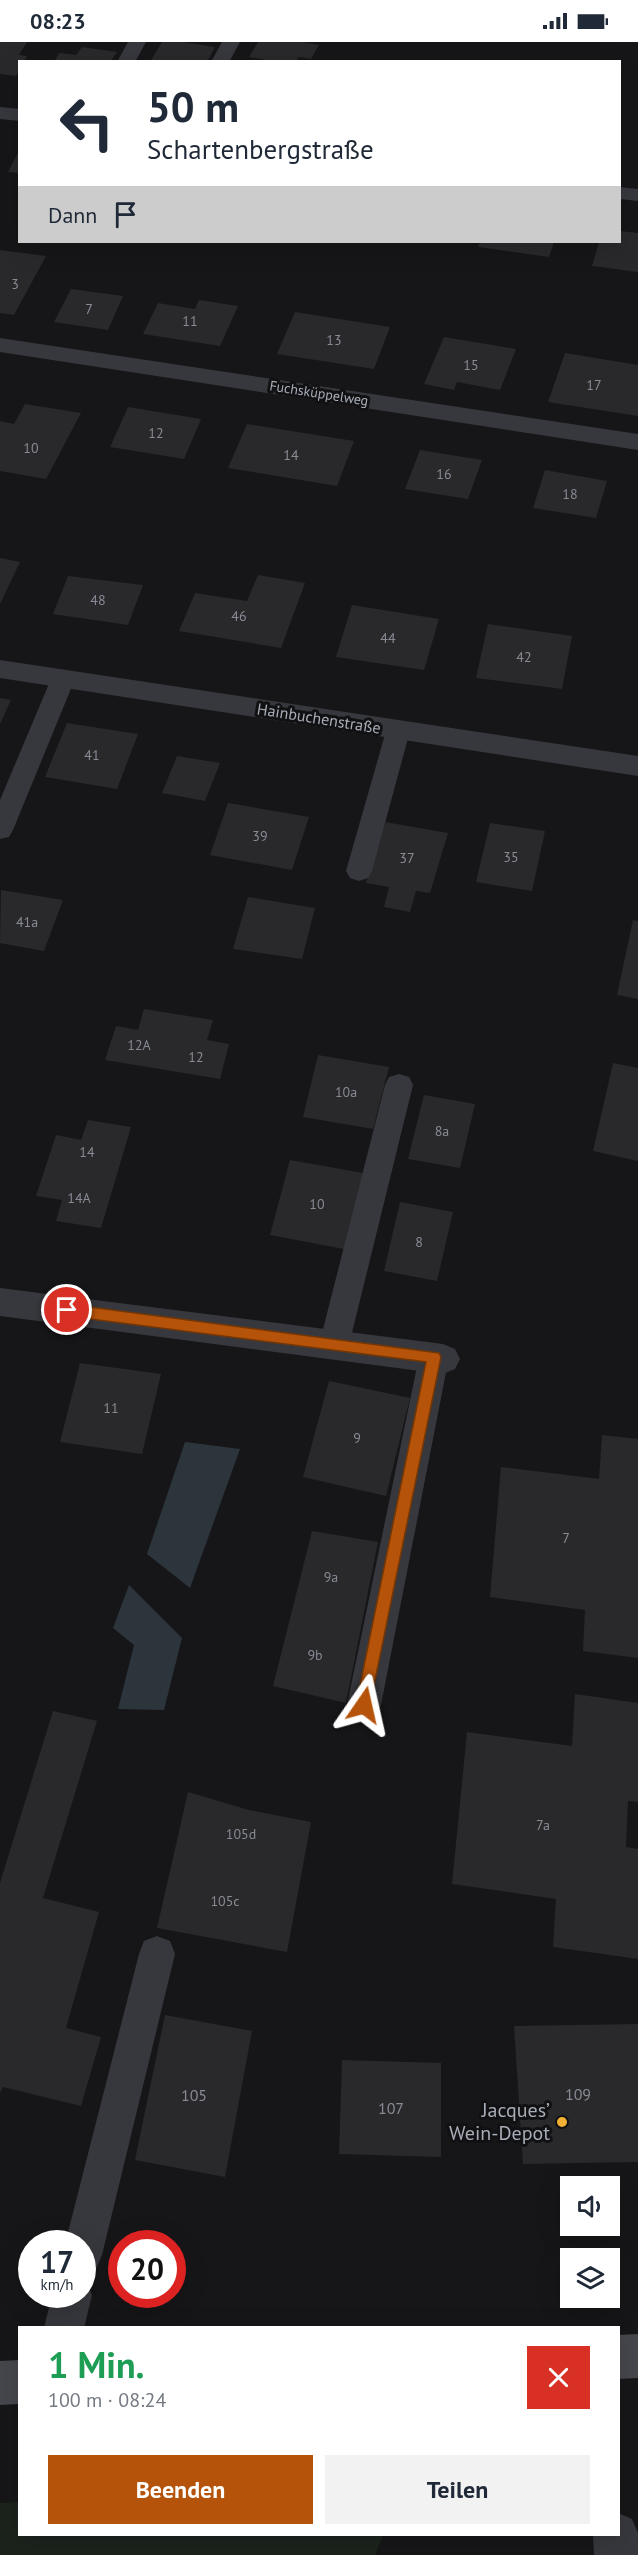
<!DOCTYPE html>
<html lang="de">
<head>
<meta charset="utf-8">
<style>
	body { margin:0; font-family:"PT Sans",sans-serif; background:#f2f2f3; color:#1f2937; height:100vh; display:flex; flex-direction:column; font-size:22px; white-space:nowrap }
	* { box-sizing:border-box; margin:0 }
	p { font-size:20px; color:#747a83 }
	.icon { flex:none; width:33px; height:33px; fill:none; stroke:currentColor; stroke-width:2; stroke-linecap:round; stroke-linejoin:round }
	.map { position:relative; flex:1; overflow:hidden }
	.details { position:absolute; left:18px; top:2284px; width:602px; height:210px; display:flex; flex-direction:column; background:#fff; border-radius:0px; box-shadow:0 6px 24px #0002 }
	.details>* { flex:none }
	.top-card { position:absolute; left:18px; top:18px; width:603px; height:183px; border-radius:0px; box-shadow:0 6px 24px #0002; background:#fff; color:#1f2937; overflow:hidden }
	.fabs { position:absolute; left:560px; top:2134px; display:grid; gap:12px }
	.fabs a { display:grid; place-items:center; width:60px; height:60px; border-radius:0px; background:#fff; box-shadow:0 6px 24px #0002; font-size:30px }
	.speed { position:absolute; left:18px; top:2188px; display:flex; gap:12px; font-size:30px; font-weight:700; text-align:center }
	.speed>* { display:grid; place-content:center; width:78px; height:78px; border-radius:50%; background:#fff; box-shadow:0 6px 24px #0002; line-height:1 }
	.speed small { font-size:15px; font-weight:400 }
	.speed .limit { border:9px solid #d22; background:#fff; color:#111 }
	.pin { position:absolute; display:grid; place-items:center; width:51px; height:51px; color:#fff; margin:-26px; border:3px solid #fff; border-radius:50%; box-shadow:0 2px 6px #0007 }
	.me { position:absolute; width:66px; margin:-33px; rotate:11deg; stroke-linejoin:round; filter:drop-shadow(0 0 4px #0008) }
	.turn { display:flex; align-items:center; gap:21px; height:126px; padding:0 30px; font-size:27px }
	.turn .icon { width:78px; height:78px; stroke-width:2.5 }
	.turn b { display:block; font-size:42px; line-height:51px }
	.then { display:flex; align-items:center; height:57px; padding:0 30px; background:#0003; gap:12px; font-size:22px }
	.round { display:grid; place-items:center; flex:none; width:63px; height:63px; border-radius:0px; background:#f2f2f3 }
	.headline { display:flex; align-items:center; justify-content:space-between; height:102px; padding:0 30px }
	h1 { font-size:36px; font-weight:700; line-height:45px; color:#1e9e55 }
	.button { display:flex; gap:12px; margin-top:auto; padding:12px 30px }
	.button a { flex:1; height:69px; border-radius:0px; background:#b45309; color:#fff; font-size:24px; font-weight:700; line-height:69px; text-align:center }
	.button a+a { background:#f2f2f3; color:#1f2937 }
	.status { display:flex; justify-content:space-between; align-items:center; height:42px; padding:0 30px; background:#fff; direction:ltr }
	.status svg { height:16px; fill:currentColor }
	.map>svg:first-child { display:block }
</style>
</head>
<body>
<div class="status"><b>08:23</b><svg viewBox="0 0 49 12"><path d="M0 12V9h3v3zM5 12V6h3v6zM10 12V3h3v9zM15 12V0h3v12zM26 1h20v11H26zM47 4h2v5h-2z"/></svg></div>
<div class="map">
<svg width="638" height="2513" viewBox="0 0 638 2513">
	<rect width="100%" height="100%" fill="#161618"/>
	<!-- green -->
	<path fill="#1c231d" d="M19 2460 20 2493H383L375 2513H0V2461Z"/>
	<!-- water -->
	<path fill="#2c353c" d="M185 1400 240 1407 190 1546 147 1512Z
		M129 1543 182 1596 164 1668 118 1667 134 1603 113 1586Z"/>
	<!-- building -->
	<path fill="#29292c" d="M0 0H27L19 13 27 14 24 20H20V27L16 34 0 32Z
		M162 0H182L215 5 207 20H150Z
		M258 0H302L319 3 311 17 299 15 296 20H278L249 15Z
		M82 5 117 10 110 20H54L59 11 76 13Z
		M20 107V131L8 130Z
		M620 189 638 191V230L592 224 599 200H620Z
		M480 200H554L549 215 478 205Z
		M0 208 46 214 14 273 0 271Z
		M71 247 123 254 108 288 54 280Z
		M199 258 238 264 220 304 143 292 158 261 195 267Z
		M295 270 390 285 374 327 277 312Z
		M444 295 516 307 500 348 457 340 454 348 424 342Z
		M565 311 638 323V374L548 360Z
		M25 362 81 371 46 437 0 429V379L14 382Z
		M128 365 201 377 184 417 110 405Z
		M247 382 354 399 337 444 228 426Z
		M420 408 482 418 468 457 405 447Z
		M545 428 607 439 596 476 533 466Z
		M0 516 20 520 0 562Z
		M258 533 305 541 281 606 179 589 195 551 247 559Z
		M68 534 143 543 128 583 53 572Z
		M352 563 439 577 424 628 336 615Z
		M488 582 572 594 562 647 476 636Z
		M0 656 11 658 0 682Z
		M67 681 138 692 117 747 45 735Z
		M177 714 220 721 205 759 162 751Z
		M228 761 309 775 292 828 210 813Z
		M385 780 448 791 430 851 416 849 410 870 384 865 389 845 366 841Z
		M490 781 545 789 532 849 476 840Z
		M1 848 63 858 44 909 0 901Z
		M248 855 315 866 302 917 233 907Z
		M633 878 638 879V957L617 953Z
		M144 967 213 978 207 998 229 1002 220 1037 105 1018 116 984 138 988Z
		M318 1013 389 1025 373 1087 303 1075Z
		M613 1021 638 1026V1119L593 1109Z
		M424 1053 475 1062 460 1126 408 1117Z
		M88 1078 131 1085 101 1186 56 1179 62 1158 36 1154 56 1093 81 1098Z
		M290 1118 363 1131 344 1207 270 1193Z
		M400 1160 453 1170 437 1239 384 1229Z
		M80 1321 161 1332 142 1412 60 1400Z
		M329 1339 410 1356 386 1454 303 1435Z
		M602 1393 638 1397V1616L583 1609 585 1568 490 1555 501 1425 599 1437Z
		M312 1489 378 1500 346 1661 273 1644Z
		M575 1652 638 1661V1760L628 1759 626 1805 638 1807V1917L553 1905 556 1857 452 1842 467 1690 572 1704Z
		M53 1669 97 1679 43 1856 99 1870 66 1986 101 1995 81 2064 3 2045 0 2051V1841Z
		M188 1750 249 1768 311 1780 287 1910 157 1886Z
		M165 1973 252 1989 225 2135 135 2118Z
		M638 1982V2120L523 2122 514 1984Z
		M342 2018 441 2021V2115L339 2112Z"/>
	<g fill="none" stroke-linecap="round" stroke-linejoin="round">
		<!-- lane -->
		<path fill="#37383d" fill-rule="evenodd" d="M128 0H146L135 20H117Z
			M222 0H240L229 20H211Z
			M63 629 72 631 75 637 13 788 9 795 0 797V758L51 637 54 631Z
			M398 680 407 683 410 689 372 829 368 836 359 839 350 836 346 829 386 689 389 683Z
			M399 1032 409 1035 413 1043 349 1303 345 1312 334 1316 323 1312 319 1303 385 1043 389 1035Z
			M434 1302 445 1305 449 1315 381 1663 376 1675 364 1680 352 1675 347 1663 419 1315 423 1305Z
			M157 1894 170 1899 175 1912 102 2213 96 2227 82 2232V2202H65L139 1912 144 1899Z
			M82 2238 86 2239 92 2253 84 2286H44L52 2253H82Z"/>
		<!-- street -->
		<path fill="#37383d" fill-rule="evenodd" d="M0 65 20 67V79L0 77Z
			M620 145 638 147V159L620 157Z
			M0 296 638 392V408L0 310Z
			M0 618 638 714V734L0 636Z
			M0 1246 443 1302 455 1307 460 1317 455 1327 443 1332 0 1274Z
			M618 2471 632 2477 638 2491V2513H594L593 2493H618Z"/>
		<!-- secondary -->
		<path fill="#45474d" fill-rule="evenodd" d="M638 2292V2336L618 2337V2293Z
			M20 2318V2362L0 2363V2319Z"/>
	</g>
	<!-- route -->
	<path fill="#b45309" stroke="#753606" stroke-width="1.5" d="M67 1262 439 1311 441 1315 369 1668 364 1670 358 1668 356 1663 426 1320 67 1274 62 1272 60 1268 62 1264Z"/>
	<!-- markers -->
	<circle fill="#f2b134" stroke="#111113" stroke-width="2" cx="562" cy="2080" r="6"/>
	<g text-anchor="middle" stroke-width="6" stroke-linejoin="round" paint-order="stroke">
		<!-- number labels -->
		<g font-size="14" fill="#888b94">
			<text x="15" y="247">3</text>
			<text x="89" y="272">7</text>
			<text x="190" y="284">11</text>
			<text x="334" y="303">13</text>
			<text x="471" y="328">15</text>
			<text x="594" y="348">17</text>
			<text x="156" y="396">12</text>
			<text x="31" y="411">10</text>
			<text x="291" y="418">14</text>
			<text x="444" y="437">16</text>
			<text x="570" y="457">18</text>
			<text x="98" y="563">48</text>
			<text x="239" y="579">46</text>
			<text x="388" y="601">44</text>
			<text x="524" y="620">42</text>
			<text x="92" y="718">41</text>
			<text x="260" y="799">39</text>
			<text x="511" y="820">35</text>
			<text x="407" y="821">37</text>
			<text x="27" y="885">41a</text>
			<text x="139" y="1008">12A</text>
			<text x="196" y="1020">12</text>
			<text x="346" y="1055">10a</text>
			<text x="442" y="1094">8a</text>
			<text x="87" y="1115">14</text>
			<text x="79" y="1161">14A</text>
			<text x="317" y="1167">10</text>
			<text x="419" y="1205">8</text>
			<text x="111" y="1371">11</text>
			<text x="357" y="1401">9</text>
			<text x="566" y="1501">7</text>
			<text x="331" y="1540">9a</text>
			<text x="315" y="1618">9b</text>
			<text x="543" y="1788">7a</text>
			<text x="241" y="1797">105d</text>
			<text x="225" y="1864">105c</text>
		</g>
		<!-- far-street labels -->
		<g font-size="14" fill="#a8adb8" stroke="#111113">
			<text transform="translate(319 351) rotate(9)" y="5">Fuchsküppelweg</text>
		</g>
		<!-- street labels -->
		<g font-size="16" fill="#a8adb8" stroke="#111113">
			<text transform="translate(319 676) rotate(9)" y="6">Hainbuchenstraße</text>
		</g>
		<!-- near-number labels -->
		<g font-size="16" fill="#888b94">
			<text x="578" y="2058">109</text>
			<text x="194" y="2059">105</text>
			<text x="391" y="2072">107</text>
		</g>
		<!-- near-poi labels -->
		<g font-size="20" fill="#a8adb8" stroke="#111113" text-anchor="end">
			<text x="550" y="2075">Jacques’<tspan x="550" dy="23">Wein-Depot</tspan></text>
		</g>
	</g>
</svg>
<div class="fabs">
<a><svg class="icon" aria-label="sound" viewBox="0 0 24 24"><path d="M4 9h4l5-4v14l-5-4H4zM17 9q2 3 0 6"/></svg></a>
<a><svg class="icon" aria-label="layers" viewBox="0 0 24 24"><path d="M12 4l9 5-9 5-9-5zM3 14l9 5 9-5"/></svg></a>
</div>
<div class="speed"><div>17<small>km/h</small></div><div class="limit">20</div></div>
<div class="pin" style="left:67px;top:1268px;background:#d93025"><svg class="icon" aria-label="arrive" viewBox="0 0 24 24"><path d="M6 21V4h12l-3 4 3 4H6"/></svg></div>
<svg class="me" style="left:364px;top:1663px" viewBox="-20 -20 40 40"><path d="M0-17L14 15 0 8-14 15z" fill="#b45309" stroke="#fff" stroke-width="4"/></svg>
<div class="top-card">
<div class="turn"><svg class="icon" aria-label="left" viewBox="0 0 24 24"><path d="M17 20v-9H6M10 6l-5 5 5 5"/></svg><div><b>50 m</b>Schartenbergstraße</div></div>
<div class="then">Dann<svg class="icon" aria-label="arrive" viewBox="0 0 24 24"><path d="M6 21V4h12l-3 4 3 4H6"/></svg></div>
</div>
<section class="details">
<div class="headline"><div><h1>1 Min.</h1><p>100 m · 08:24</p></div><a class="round" style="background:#d93025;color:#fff"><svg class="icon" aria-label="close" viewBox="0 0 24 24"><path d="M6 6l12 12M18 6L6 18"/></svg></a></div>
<div class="button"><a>Beenden</a><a>Teilen</a></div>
</section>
</div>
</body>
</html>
